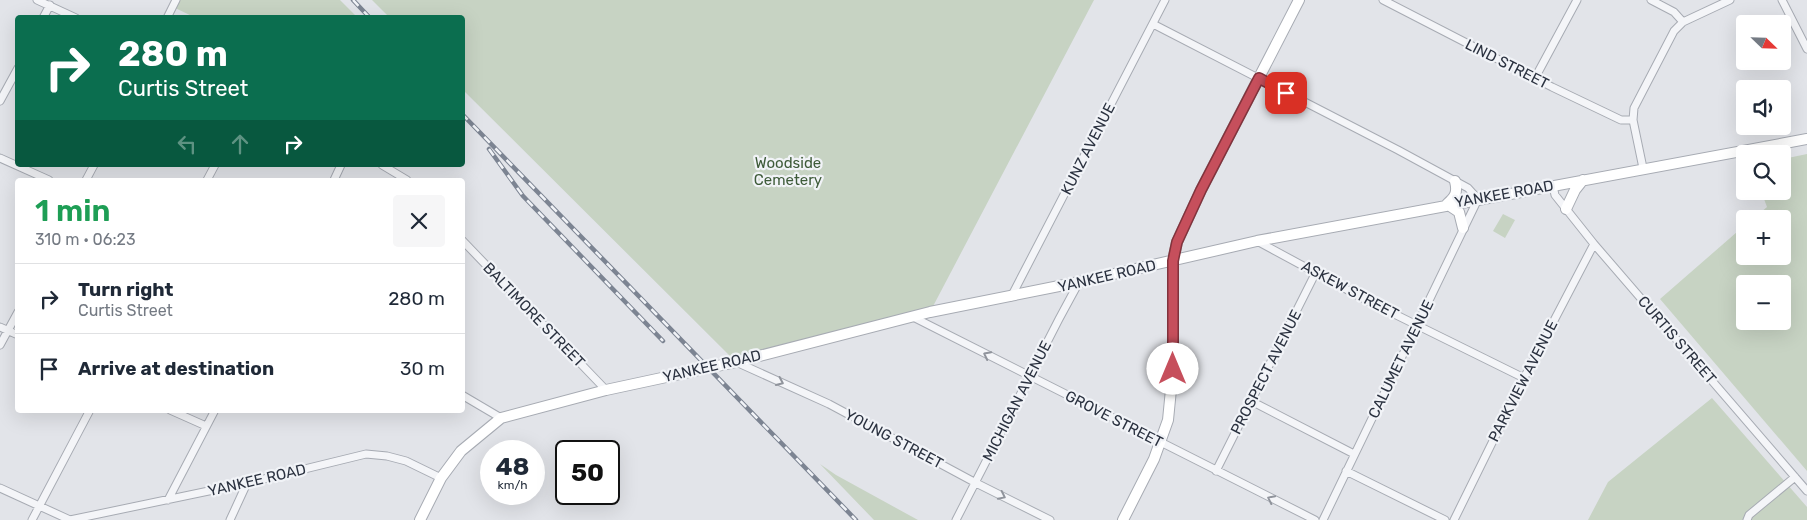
<!DOCTYPE html>
<html lang="en">
<head>
<meta charset="utf-8">
<style>
	body { margin:0; font-family:Rubik,sans-serif; background:#f6f6f7; color:#1f2937; height:100vh; display:flex; flex-direction:column; font-size:19px; white-space:nowrap }
	* { box-sizing:border-box; margin:0 }
	p { font-size:16px; color:#747a83 }
	.icon { flex:none; width:28px; height:28px; fill:none; stroke:currentColor; stroke-width:2; stroke-linecap:round; stroke-linejoin:round }
	.map { position:relative; flex:1; overflow:hidden }
	.side { position:absolute; left:15px; top:178px; width:450px; height:235px; display:flex; flex-direction:column; background:#fff; border-radius:5px; box-shadow:0 5px 20px #0002 }
	.side>* { flex:none }
	.hud { position:absolute; left:15px; top:15px; width:450px; height:152px; border-radius:5px; box-shadow:0 5px 20px #0002; background:#0b6e4f; color:#fff; overflow:hidden }
	.needle { width:32px; rotate:113deg }
	.fabs { position:absolute; left:1736px; top:15px; display:grid; gap:10px }
	.fabs a { display:grid; place-items:center; width:55px; height:55px; border-radius:5px; background:#fff; box-shadow:0 5px 20px #0002; font-size:25px }
	.speed { position:absolute; left:480px; top:440px; display:flex; gap:10px; font-size:25px; font-weight:700; text-align:center }
	.speed>* { display:grid; place-content:center; width:65px; height:65px; border-radius:50%; background:#fff; box-shadow:0 5px 20px #0002; line-height:1 }
	.speed small { font-size:12px; font-weight:400 }
	.speed .limit { border:2px solid #111; border-radius:8px; background:#fff; color:#111 }
	.pin { position:absolute; display:grid; place-items:center; width:42px; height:42px; color:#fff; margin:-21px; border-radius:10px; box-shadow:0 2px 8px #0006 }
	.me { position:absolute; width:55px; margin:-28px; rotate:0deg; stroke-linejoin:round; filter:drop-shadow(0 0 4px #0008) }
	.turn { display:flex; align-items:center; gap:18px; height:105px; padding:0 20px; font-size:22px }
	.turn .icon { width:65px; height:65px; stroke-width:2.5 }
	.turn b { display:block; font-size:35px; line-height:42px }
	.lanes { display:flex; align-items:center; height:48px; padding:0 20px; background:#0003; justify-content:center; gap:25px; direction:ltr }
	.lanes .off { opacity:.35 }
	.round { display:grid; place-items:center; flex:none; width:52px; height:52px; border-radius:5px; background:#f6f6f7 }
	.overview { display:flex; align-items:center; justify-content:space-between; height:85px; padding:0 20px }
	h1 { font-size:30px; font-weight:600; line-height:38px; color:#1e9e55 }
	ul { padding:0; list-style:none }
	li { display:flex; align-items:center; gap:15px; height:70px; padding:0 20px; border-top:1px solid #e0e1e3 }
	li div { flex:1 }
	li b { display:block; font-size:19px }
	li em { font-style:normal }
	.map>svg:first-child { display:block }
</style>
</head>
<body>
<div class="map">
<svg width="1807" height="520" viewBox="0 0 1807 520">
	<rect width="100%" height="100%" fill="#e2e4e9"/>
	<!-- green -->
	<path fill="#c7d3c3" fill-rule="evenodd" d="M176 0H340L357 17H194L173 7Z
		M372 0H1094L930 312 736 362 463 90 462 18 389 17Z
		M1807 154V471L1660 299 1745 225V256H1782V219H1753L1767 207 1761 191H1782L1783 159ZM1745 284H1782V321H1745Z
		M1503 214 1515 220 1505 238 1493 231Z
		M1712 398 1807 507V520H1588L1608 482Z
		M820 464 836 475 918 520H874Z"/>
	<g fill="none" stroke-linecap="round" stroke-linejoin="round">
		<defs>
			<path id="street" d="M37 0 76 18
				M1383 0 1552 87 1621 120H1633
				M1651 0 1674 12 1683 22
				M1782 0 1807 49
				M43 18 50 5
				M167 18 176 0
				M1153 24 1398 150 1468 188 1478 199 1323 520
				M1535 78 1577 0
				M0 101 18 68
				M0 158 49 180
				M382 165 407 180
				M1643 168 1633 120 1634 108 1674 31 1683 22 1730 0
				M86 180 94 165
				M207 180 215 165
				M334 180 341 165
				M1553 186 1555 195 1594 244 1807 491
				M462 240 606 390
				M1257 241 1368 301 1524 378
				M1011 297 1165 0
				M913 317 1315 520
				M0 327 18 335
				M0 345 18 312
				M736 362 829 404 976 483 1050 520
				M462 395 501 418
				M1251 401 1354 454
				M170 410 206 426
				M1216 471 1316 272
				M1346 471 1445 520
				M0 488 70 520
				M168 500 215 410
				M32 520 90 410
				M70 520 247 483 366 454 387 456 406 461 441 478
				M230 520 247 483
				M956 520 1059 319 1079 282
				M1454 520 1524 378 1594 244
				M1747 520 1749 515 1795 477"/>
			<path id="secondary" d="M1447 204 1459 212 1463 228
				M1447 204C1455 197 1458 193 1455 181
				M1566 209 1575 190 1583 180
				M420 520 441 478 461 451 501 418 606 390 736 362 930 312 1079 282 1257 241 1807 139
				M1123 520 1154 459 1168 420 1173 369V261L1177 242 1201 190 1299 0"/>
		</defs>
		<!-- street casing -->
		<use href="#street" stroke="#a7abb3" stroke-width="9"/>
		<!-- secondary casing -->
		<use href="#secondary" stroke="#a7abb3" stroke-width="12"/>
		<!-- street -->
		<use href="#street" stroke="#f4f5f8" stroke-width="7"/>
		<!-- secondary -->
		<use href="#secondary" stroke="#fff" stroke-width="10"/>
		<defs>
			<path id="rail" d="M353 0 370 18
				M462 114 856 520
				M489 149 523 196 663 341"/>
		</defs>
		<!-- rail casing -->
		<use href="#rail" stroke="#7c8492" stroke-width="4.5"/>
		<!-- rail -->
		<use href="#rail" stroke="#f1f3f7" stroke-width="2.5" stroke-dasharray="8" stroke-linecap="butt"/>
	</g>
	<!-- one-way arrows -->
	<defs><path id="oneway-chevron" d="M-2-3.5L2.5 0L-2 3.5" fill="none" stroke-width="1.6" stroke-linecap="round" stroke-linejoin="round" transform="scale(1.25)"/></defs>
	<g stroke="#90949c">
		<use href="#oneway-chevron" transform="translate(987 355) rotate(-153)"/>
		<use href="#oneway-chevron" transform="translate(780 382) rotate(25)"/>
		<use href="#oneway-chevron" transform="translate(1002 496) rotate(26)"/>
		<use href="#oneway-chevron" transform="translate(1271 499) rotate(-154)"/>
	</g>
	<g fill="none" stroke-linecap="round" stroke-linejoin="round">
		<defs>
			<path id="route" d="M1173 369V261L1177 242 1201 190 1259 78 1286 93"/>
		</defs>
		<!-- route casing -->
		<use href="#route" stroke="#81333c" stroke-width="12"/>
		<!-- route -->
		<use href="#route" stroke="#c64f5c" stroke-width="9"/>
	</g>
	<g text-anchor="middle" stroke-width="4.5" stroke-linejoin="round" paint-order="stroke">
		<!-- street labels -->
		<g font-size="15" fill="#2b3240" stroke="#f1f3f7">
			<text transform="translate(1507 64) rotate(27)" y="5">LIND STREET</text>
			<text transform="translate(1088 149) rotate(-63)" y="5">KUNZ AVENUE</text>
			<text transform="translate(1504 194) rotate(-10)" y="5">YANKEE ROAD</text>
			<text transform="translate(1107 276) rotate(-13)" y="5">YANKEE ROAD</text>
			<text transform="translate(1350 290) rotate(28)" y="5">ASKEW STREET</text>
			<text transform="translate(534 315) rotate(46)" y="5">BALTIMORE STREET</text>
			<text transform="translate(1677 340) rotate(49)" y="5">CURTIS STREET</text>
			<text transform="translate(1401 359) rotate(-64)" y="5">CALUMET AVENUE</text>
			<text transform="translate(712 366) rotate(-13)" y="5">YANKEE ROAD</text>
			<text transform="translate(1266 372) rotate(-63)" y="5">PROSPECT AVENUE</text>
			<text transform="translate(1523 381) rotate(-63)" y="5">PARKVIEW AVENUE</text>
			<text transform="translate(1017 401) rotate(-63)" y="5">MICHIGAN AVENUE</text>
			<text transform="translate(1114 419) rotate(27)" y="5">GROVE STREET</text>
			<text transform="translate(894 439) rotate(28)" y="5">YOUNG STREET</text>
			<text transform="translate(257 480) rotate(-13)" y="5">YANKEE ROAD</text>
		</g>
		<!-- park labels -->
		<g font-size="15" fill="#3e5b39" stroke="#f1f3f7">
			<text x="788" y="168">Woodside<tspan x="788" dy="17">Cemetery</tspan></text>
		</g>
	</g>
</svg>
<div class="fabs">
<a><svg class="needle" viewBox="-14 -14 28 28"><path d="M0-13l5 13h-10z" fill="#e53935"/><path d="M0 13l5-13h-10z" fill="#747a83"/></svg></a>
<a><svg class="icon" aria-label="sound" viewBox="0 0 24 24"><path d="M4 9h4l5-4v14l-5-4H4zM17 9q2 3 0 6"/></svg></a>
<a><svg class="icon" aria-label="search" viewBox="0 0 24 24"><circle cx="10" cy="10" r="6"/><path d="M15 15l6 6"/></svg></a>
<a>+</a>
<a>−</a>
</div>
<div class="speed"><div>48<small>km/h</small></div><div class="limit">50</div></div>
<div class="pin" style="left:1286px;top:93px;background:#d93025"><svg class="icon" aria-label="arrive" viewBox="0 0 24 24"><path d="M6 21V4h12l-3 4 3 4H6"/></svg></div>
<svg class="me" style="left:1173px;top:369px" viewBox="-20 -20 40 40"><circle r="19" fill="#fff"/><path d="M0-13L10 11 0 6-10 11z" fill="#c64f5c"/></svg>
<div class="hud">
<div class="turn"><svg class="icon" aria-label="right" viewBox="0 0 24 24"><path d="M7 20v-9h11M14 6l5 5-5 5"/></svg><div><b>280 m</b>Curtis Street</div></div>
<div class="lanes"><svg class="icon off" aria-label="left" viewBox="0 0 24 24"><path d="M17 20v-9H6M10 6l-5 5 5 5"/></svg><svg class="icon off" aria-label="ahead" viewBox="0 0 24 24"><path d="M12 20V5M6 11l6-6 6 6"/></svg><svg class="icon" aria-label="right" viewBox="0 0 24 24"><path d="M7 20v-9h11M14 6l5 5-5 5"/></svg></div>
</div>
<section class="side">
<div class="overview"><div><h1>1 min</h1><p>310 m · 06:23</p></div><a class="round"><svg class="icon" aria-label="close" viewBox="0 0 24 24"><path d="M6 6l12 12M18 6L6 18"/></svg></a></div>
<ul>
<li><svg class="icon" aria-label="right" viewBox="0 0 24 24"><path d="M7 20v-9h11M14 6l5 5-5 5"/></svg><div><b>Turn right</b><p>Curtis Street</p></div><em>280 m</em></li>
<li><svg class="icon" aria-label="arrive" viewBox="0 0 24 24"><path d="M6 21V4h12l-3 4 3 4H6"/></svg><div><b>Arrive at destination</b></div><em>30 m</em></li>
</ul>
</section>
</div>
</body>
</html>
